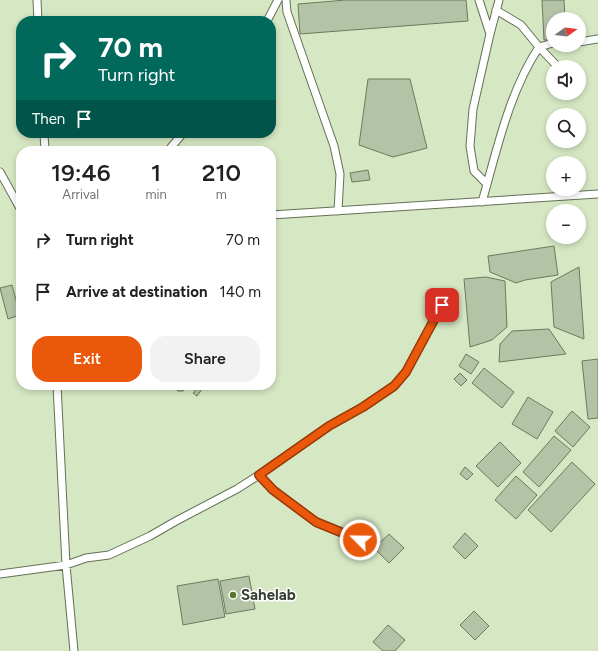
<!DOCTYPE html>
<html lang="en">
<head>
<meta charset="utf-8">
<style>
	body { margin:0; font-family:Figtree,sans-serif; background:#f2f2f2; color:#202124; height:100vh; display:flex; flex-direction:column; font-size:15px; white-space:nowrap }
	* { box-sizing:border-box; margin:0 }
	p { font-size:13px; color:#757577 }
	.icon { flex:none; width:22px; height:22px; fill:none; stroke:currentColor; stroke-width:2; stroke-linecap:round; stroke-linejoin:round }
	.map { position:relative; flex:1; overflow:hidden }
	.side { position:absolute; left:16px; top:146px; width:260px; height:244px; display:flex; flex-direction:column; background:#fff; border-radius:16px; box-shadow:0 2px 6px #0003 }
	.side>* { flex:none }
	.top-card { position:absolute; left:16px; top:16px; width:260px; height:122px; border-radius:16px; box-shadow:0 2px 6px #0003; background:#00695c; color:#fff; overflow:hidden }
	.needle { width:26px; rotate:75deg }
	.tools { position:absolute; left:546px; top:12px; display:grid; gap:8px }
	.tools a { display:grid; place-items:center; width:40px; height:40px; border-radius:50%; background:#fff; box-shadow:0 2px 6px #0003; font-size:20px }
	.pin { position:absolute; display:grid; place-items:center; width:34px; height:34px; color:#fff; margin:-17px; border-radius:8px; box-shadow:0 2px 6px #0006 }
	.me { position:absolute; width:44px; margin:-22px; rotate:293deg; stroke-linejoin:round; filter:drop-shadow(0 0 3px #0008) }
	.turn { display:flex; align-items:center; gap:14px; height:84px; padding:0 16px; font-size:18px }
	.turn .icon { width:52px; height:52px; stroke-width:2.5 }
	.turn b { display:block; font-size:28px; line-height:34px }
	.then { display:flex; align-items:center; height:38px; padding:0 16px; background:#0003; gap:8px; font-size:15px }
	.eta { display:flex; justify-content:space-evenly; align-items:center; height:68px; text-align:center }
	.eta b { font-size:24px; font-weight:600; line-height:28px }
	.primary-button { display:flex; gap:8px; margin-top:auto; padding:8px 16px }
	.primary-button a { flex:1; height:46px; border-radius:16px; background:#ea580c; color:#fff; font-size:16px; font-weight:600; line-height:46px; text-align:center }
	.primary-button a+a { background:#f2f2f2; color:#202124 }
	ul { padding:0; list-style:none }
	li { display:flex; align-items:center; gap:12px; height:52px; padding:0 16px }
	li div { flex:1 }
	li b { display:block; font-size:15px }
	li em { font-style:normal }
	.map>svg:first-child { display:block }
</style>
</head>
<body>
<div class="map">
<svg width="598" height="651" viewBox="0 0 598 651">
	<rect width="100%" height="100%" fill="#e5f3d6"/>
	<!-- built -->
	<path fill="#d6e7c3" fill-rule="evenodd" d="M0 0H598V651H0ZM553 19H579V45H553ZM21 21H271V133H21ZM553 67H579V93H553ZM553 115H579V141H553ZM21 151H271V385H21ZM553 163H579V189H553ZM553 211H579V237H553Z"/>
	<!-- building -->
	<path fill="#b4c2a5" stroke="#6d7a5f" d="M346 0H466L468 21 300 34 298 4Z
		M542 0H564L565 19H553V40H544Z
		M368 79H410L427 148 393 157 359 145Z
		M368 170 370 180 352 182 350 173Z
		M554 246 558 275 525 280 516 283 490 272 488 256Z
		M579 267 584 339 554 327 551 282Z
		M486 277 505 281 507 327 492 340 470 347 464 279Z
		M12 285 20 315 8 319 0 288Z
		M549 329 566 354 499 362 500 344 512 331Z
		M466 354 479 362 471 374 459 366Z
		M598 359V418L588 419 582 361Z
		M484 368 514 392 502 408 472 383Z
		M460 373 467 380 461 386 454 379Z
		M171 385H188L183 391H178Z
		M199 386 202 389 197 396 193 393Z
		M528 397 553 412 537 439 512 424Z
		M572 411 590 427 573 447 555 431Z
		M554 436 571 450 539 487 523 472Z
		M500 442 521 463 498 487 476 466Z
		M572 462 595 484 551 532 528 510Z
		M465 467 473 474 467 480 460 474Z
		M516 476 537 495 516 519 495 500Z
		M465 533 478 546 465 559 453 547Z
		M389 534 404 548 389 563 374 548Z
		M249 576 255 609 226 614 220 581Z
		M218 579 225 617 183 625 177 586Z
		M474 611 489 626 475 640 460 625Z
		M388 625 405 640 395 651H383L373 642Z"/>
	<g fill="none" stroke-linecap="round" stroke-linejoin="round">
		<defs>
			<path id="lane" d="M37 0 38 21
				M286 0 287 12 334 146 340 174 338 211
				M479 0 490 34
				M496 10 521 25 539 47 553 43
				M267 21 278 0
				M579 42 598 39
				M44 133 45 151
				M168 151 183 133
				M0 172 21 210
				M487 184 474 171 470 146 473 109 490 34 499 0
				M482 202C497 150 509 92 539 47L558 67
				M271 215 598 194
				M57 385 66 565 74 651
				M259 475 273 490 316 522 361 540
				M0 574 66 565 86 558 109 555 150 536 176 521 237 489 259 475 329 426 363 407 394 386 406 372 442 305"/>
		</defs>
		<!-- lane casing -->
		<use href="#lane" stroke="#647056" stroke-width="9"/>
		<!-- lane -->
		<use href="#lane" stroke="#fff" stroke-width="7"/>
	</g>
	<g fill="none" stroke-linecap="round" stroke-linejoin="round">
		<defs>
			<path id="route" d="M360 540 316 522 273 490 259 475 329 426 363 407 394 386 406 372 442 305"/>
		</defs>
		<!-- route casing -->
		<use href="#route" stroke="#983908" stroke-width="10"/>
		<!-- route -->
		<use href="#route" stroke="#ea580c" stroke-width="7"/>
	</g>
	<!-- markers -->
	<circle fill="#57752b" stroke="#fff" stroke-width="1.5" cx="233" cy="595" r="4"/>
	<g text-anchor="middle" stroke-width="3" stroke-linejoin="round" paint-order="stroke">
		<!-- poi labels -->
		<g font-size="15" font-weight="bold" fill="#383e32" stroke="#fff" text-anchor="start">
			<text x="241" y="600">Sahelab</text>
		</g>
	</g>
</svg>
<div class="tools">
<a><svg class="needle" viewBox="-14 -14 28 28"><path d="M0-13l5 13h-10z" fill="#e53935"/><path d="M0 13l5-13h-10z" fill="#757577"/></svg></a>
<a><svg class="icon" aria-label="sound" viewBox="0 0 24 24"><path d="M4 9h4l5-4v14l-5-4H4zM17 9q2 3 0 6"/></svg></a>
<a><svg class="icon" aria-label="search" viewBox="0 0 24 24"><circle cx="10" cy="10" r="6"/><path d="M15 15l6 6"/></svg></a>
<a>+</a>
<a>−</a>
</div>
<div class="pin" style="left:442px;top:305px;background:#d93025"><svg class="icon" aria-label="arrive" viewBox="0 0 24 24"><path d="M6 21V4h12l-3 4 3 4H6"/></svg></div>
<svg class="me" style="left:360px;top:540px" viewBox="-20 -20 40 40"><circle r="17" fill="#ea580c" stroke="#fff" stroke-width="3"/><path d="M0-11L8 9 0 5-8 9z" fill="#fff"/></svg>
<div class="top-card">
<div class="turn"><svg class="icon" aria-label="right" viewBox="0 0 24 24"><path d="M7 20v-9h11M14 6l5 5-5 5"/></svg><div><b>70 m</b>Turn right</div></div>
<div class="then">Then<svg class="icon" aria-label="arrive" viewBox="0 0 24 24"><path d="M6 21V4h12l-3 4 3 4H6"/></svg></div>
</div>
<section class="side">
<div class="eta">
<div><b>19:46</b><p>Arrival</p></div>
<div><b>1</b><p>min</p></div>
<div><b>210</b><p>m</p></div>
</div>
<ul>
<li><svg class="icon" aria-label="right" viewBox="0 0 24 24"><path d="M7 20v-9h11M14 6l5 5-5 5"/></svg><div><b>Turn right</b></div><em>70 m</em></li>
<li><svg class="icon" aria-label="arrive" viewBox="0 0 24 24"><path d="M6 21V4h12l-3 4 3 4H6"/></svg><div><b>Arrive at destination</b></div><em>140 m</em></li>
</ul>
<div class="primary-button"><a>Exit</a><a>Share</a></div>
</section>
</div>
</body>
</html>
